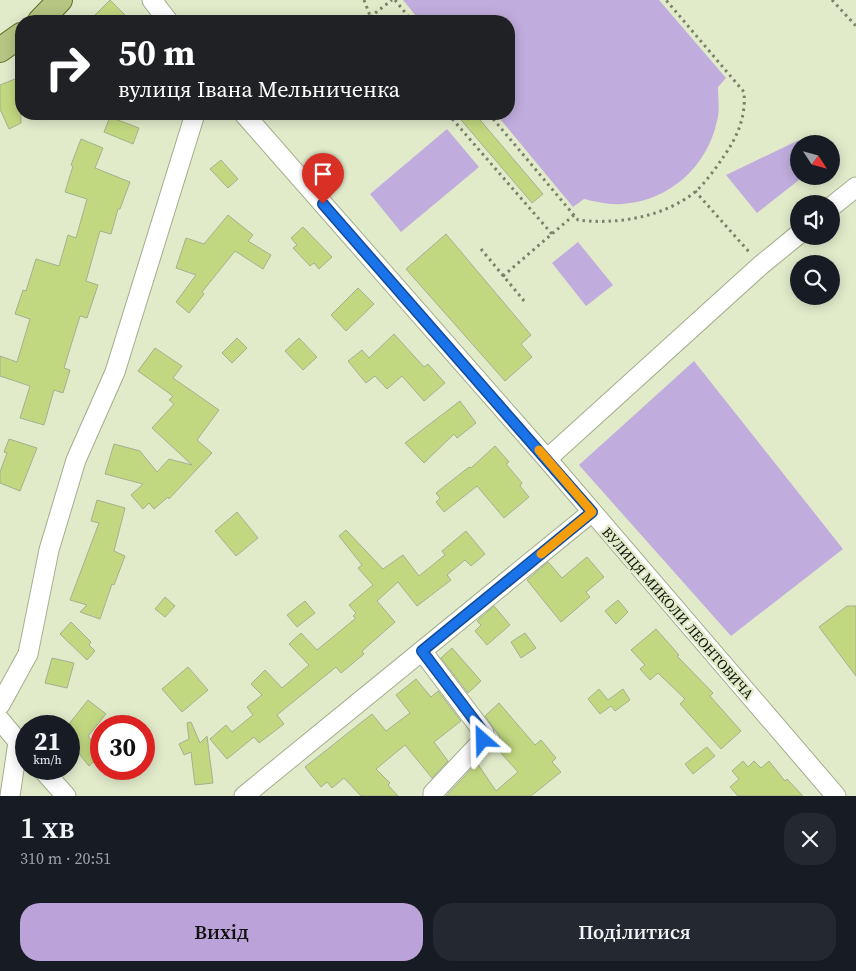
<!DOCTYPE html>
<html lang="uk">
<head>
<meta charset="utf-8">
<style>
	body { margin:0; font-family:"Source Serif 4",serif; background:#242831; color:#f1f3f6; height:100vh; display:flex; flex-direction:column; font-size:19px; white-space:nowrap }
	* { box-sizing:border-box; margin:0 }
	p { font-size:16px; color:#9ea1a6 }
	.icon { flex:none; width:28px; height:28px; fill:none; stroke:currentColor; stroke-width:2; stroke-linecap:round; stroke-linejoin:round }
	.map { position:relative; height:796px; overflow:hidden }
	.panel { display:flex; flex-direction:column; background:#171b24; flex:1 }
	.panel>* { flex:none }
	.banner { position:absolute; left:15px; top:15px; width:500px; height:105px; border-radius:20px; box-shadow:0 2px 12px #0003; background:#202124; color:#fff; overflow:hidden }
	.needle { width:32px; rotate:126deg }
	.buttons { position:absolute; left:790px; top:135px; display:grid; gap:10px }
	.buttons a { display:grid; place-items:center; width:50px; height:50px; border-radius:50%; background:#171b24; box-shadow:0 2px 12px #0003; font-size:25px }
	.speed { position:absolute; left:15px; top:715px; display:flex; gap:10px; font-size:25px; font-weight:700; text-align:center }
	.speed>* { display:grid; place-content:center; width:65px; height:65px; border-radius:50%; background:#171b24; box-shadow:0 2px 12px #0003; line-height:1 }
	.speed small { font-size:12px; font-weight:400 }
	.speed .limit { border:8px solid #d22; background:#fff; color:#111 }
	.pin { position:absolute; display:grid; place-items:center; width:42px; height:42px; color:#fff; margin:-51px -21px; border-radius:50% 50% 50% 0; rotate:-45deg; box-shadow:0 0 5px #0007 }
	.pin .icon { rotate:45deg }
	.me { position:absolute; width:55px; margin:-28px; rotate:335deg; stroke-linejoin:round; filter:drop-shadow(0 0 4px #0008) }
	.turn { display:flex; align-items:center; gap:18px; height:105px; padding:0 20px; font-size:22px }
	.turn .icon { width:65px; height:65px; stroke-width:2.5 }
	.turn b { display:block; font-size:35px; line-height:42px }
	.round { display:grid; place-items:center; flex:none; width:52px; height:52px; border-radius:20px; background:#242831 }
	.summary { display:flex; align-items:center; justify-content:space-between; height:85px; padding:0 20px }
	h1 { font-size:30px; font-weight:600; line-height:38px }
	.cta { display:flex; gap:10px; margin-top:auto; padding:10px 20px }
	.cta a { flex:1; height:58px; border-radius:20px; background:#bba2d8; color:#111; font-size:20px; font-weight:600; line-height:58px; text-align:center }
	.cta a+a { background:#242831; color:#f1f3f6 }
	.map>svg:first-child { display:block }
</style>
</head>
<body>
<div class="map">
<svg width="856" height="796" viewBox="0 0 856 796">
	<rect width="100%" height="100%" fill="#e1ebca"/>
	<!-- green -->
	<path fill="#c0addd" d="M403 0H659L726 78 718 87C718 98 720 111 717 121 707 167 669 201 622 204 609 205 597 202 584 199L573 207 496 114H509V21H420Z
		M447 129 479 167 401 232 370 194Z
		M799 140 804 144H799V176H804L757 213 726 175Z
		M578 242 613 285 586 306 552 263Z
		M694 361 843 549 731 636 579 465Z"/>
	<!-- building -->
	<path fill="#c1d880" stroke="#a6b090" d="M110 0 125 15 119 21H89Z
		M15 79 21 93V123L9 129 0 109V85Z
		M456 114H475L543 194 532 203Z
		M110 117 139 128 133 144 104 132Z
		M81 139 103 148 95 168 130 182 120 209H118L111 234 100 231 86 281 98 285 87 318 80 316 64 368 70 370 63 393 54 390 44 425 20 418 30 386 0 376V356L17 362 30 319 15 314 23 290 26 291 36 259 59 266 68 235 76 238 87 199 65 192 73 166 71 165Z
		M221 160 238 179 228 188 210 169Z
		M228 215 253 235 248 241 271 255 263 269 235 251 202 292 204 294 189 313 176 302 196 275 176 268 186 238 204 244Z
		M303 227 332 257 319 269 314 263 310 266 293 248 297 245 291 238Z
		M446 234 531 335 521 344 532 357 505 381 406 269Z
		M358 288 374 304 346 331 331 315Z
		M394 334 424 367 428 364 445 383 424 401 402 376 387 389 375 376 366 383 348 361 362 350 369 358Z
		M237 338 247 348 232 363 222 353Z
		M299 338 317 357 303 370 285 351Z
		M155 348 182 366 173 378 219 410 197 440 212 453 169 499 168 497 154 509 149 503 143 509 131 495 143 484 105 474 114 444 140 451 157 472 169 459 192 465 152 428 174 404 169 400 173 396 138 371Z
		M460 401 476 423 457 438 454 434 424 463 405 443Z
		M9 439 37 448 20 491 0 483V472L7 453 4 452Z
		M495 446 509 462 506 464 522 483 520 486 529 497 504 518 477 486 444 512 436 502 440 498 436 493 469 467 471 468Z
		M97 500 125 508 114 551 125 556 114 585 112 584 100 619 80 612 87 605 70 600 99 523 91 521Z
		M237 512 258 538 236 556 215 531Z
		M346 530 383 569 403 555 419 576 445 555 442 551 466 531 485 554 471 566 465 560 447 575 451 580 417 606 398 582 377 601 395 622 362 651 364 654 341 673 336 667 277 715 284 724 259 743 254 737 227 759 210 739 226 725 232 732 253 715 247 707 262 695 251 684 265 670 282 688 309 665 289 644 301 633 317 650 356 618 353 616 356 613 349 605 373 585 358 568 362 565 339 536Z
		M587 557 604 577 586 592 590 597 561 622 527 580 548 562 562 578Z
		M165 597 175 606 165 617 155 609Z
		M618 600 628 612 616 624 605 611Z
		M305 601 315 613 297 627 287 615Z
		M494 606 510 625 487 645 475 631 481 625 477 621Z
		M847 606H856V676L819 627Z
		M71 622 91 642 89 645 95 651 87 660 60 634Z
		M656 629 679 655 677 656 713 693 710 696 741 731 721 749 680 704 685 699 658 673 650 680 640 669 645 665 631 650Z
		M525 633 536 648 521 658 511 642Z
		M452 648 481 681 468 693 441 658Z
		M52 658 74 663 67 688 45 683Z
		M188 667 208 690 182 712 162 689Z
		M416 679 431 697 438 691 461 721 434 742 448 761 432 778 405 745 376 769 390 783 388 785 398 796H361L344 778 332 788 327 782 321 787 305 767 372 714 386 731 410 713 396 695Z
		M599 689 608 700 623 689 630 700 615 711 611 706 600 714 588 699Z
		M88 700 106 714 88 736 99 750 95 752 99 757 89 766 69 741V724Z
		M499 703 535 745 541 740 556 758 552 762 561 772 531 796H446L477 763 496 791 518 772 493 744 500 737 485 716Z
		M191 722 200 743 207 736 213 783 195 785 191 752 184 755 179 744 189 739 187 723Z
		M707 747 715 756 693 774 685 764Z
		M743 761 748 767 754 761 761 768 769 761 785 781 787 779 803 796H738L730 787 739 779 732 771Z"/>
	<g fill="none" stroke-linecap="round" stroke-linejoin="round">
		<defs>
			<path id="minor" d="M152 0 168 21
				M244 114 547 459 836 796
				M831 207 856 187
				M547 459 761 265 799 234
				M422 651 484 733 483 740 433 793V796
				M0 705 28 654 49 550 76 460 115 372 195 114
				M0 720 25 750
				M42 769 66 796
				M10 796 18 742
				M244 796 592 512"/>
			<path id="major" d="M40 21 60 0
				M0 50 21 35"/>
		</defs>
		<!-- minor casing -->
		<use href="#minor" stroke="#a3ad8d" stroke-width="21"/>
		<!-- major casing -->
		<use href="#major" stroke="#5d6d20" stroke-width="26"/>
		<!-- path -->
		<path stroke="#7a816a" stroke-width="3" stroke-dasharray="2.5 4" stroke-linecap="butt" d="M364 0 372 21
			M395 0 412 21
			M832 0 856 26
			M370 17 392 0
			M448 114 552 234
			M489 114 578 220C617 225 664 217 695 192 706 182 716 168 724 156 738 136 746 116 744 92L666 0
			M695 191 750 253
			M481 249 525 302
			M503 276 574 215"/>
		<!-- minor -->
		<use href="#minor" stroke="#fff" stroke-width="19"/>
		<!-- major -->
		<use href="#major" stroke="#b6c582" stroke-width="24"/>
	</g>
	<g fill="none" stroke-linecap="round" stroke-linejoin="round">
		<defs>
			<path id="route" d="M323 204 592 512 422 651 484 733 483 740"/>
		</defs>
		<!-- route casing -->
		<use href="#route" stroke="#114b97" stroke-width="12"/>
		<!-- route -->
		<use href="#route" stroke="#1a73e8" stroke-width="9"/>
		<!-- slow -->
		<path stroke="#f59e0b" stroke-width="9" d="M539 450 592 512 541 554"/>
	</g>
	<g text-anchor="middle" stroke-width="5" stroke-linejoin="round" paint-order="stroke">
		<!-- street labels -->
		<g font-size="14" fill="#101307" stroke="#e1ebca">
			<text transform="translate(678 613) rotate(49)" y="5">ВУЛИЦЯ МИКОЛИ ЛЕОНТОВИЧА</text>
		</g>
	</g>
</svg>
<div class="buttons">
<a><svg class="needle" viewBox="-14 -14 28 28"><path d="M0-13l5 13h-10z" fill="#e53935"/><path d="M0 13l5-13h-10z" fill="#9ea1a6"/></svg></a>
<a><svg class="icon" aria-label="sound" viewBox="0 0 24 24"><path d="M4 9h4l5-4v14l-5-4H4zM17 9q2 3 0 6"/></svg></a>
<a><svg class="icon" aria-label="search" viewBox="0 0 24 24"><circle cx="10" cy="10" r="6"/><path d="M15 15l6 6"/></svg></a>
</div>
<div class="speed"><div>21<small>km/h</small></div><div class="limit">30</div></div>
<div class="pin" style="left:323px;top:204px;background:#d93025"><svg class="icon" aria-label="arrive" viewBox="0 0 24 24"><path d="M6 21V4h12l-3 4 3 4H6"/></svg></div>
<svg class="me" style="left:483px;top:740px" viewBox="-20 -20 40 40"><path d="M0-17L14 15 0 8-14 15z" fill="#1a73e8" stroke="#fff" stroke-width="4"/></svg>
<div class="banner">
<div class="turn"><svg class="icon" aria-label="right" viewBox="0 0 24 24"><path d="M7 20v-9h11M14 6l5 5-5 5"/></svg><div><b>50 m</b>вулиця Івана Мельниченка</div></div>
</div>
</div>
<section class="panel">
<div class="summary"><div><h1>1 хв</h1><p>310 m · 20:51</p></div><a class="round"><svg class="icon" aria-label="close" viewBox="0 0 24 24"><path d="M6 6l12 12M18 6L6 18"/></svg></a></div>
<div class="cta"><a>Вихід</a><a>Поділитися</a></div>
</section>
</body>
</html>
